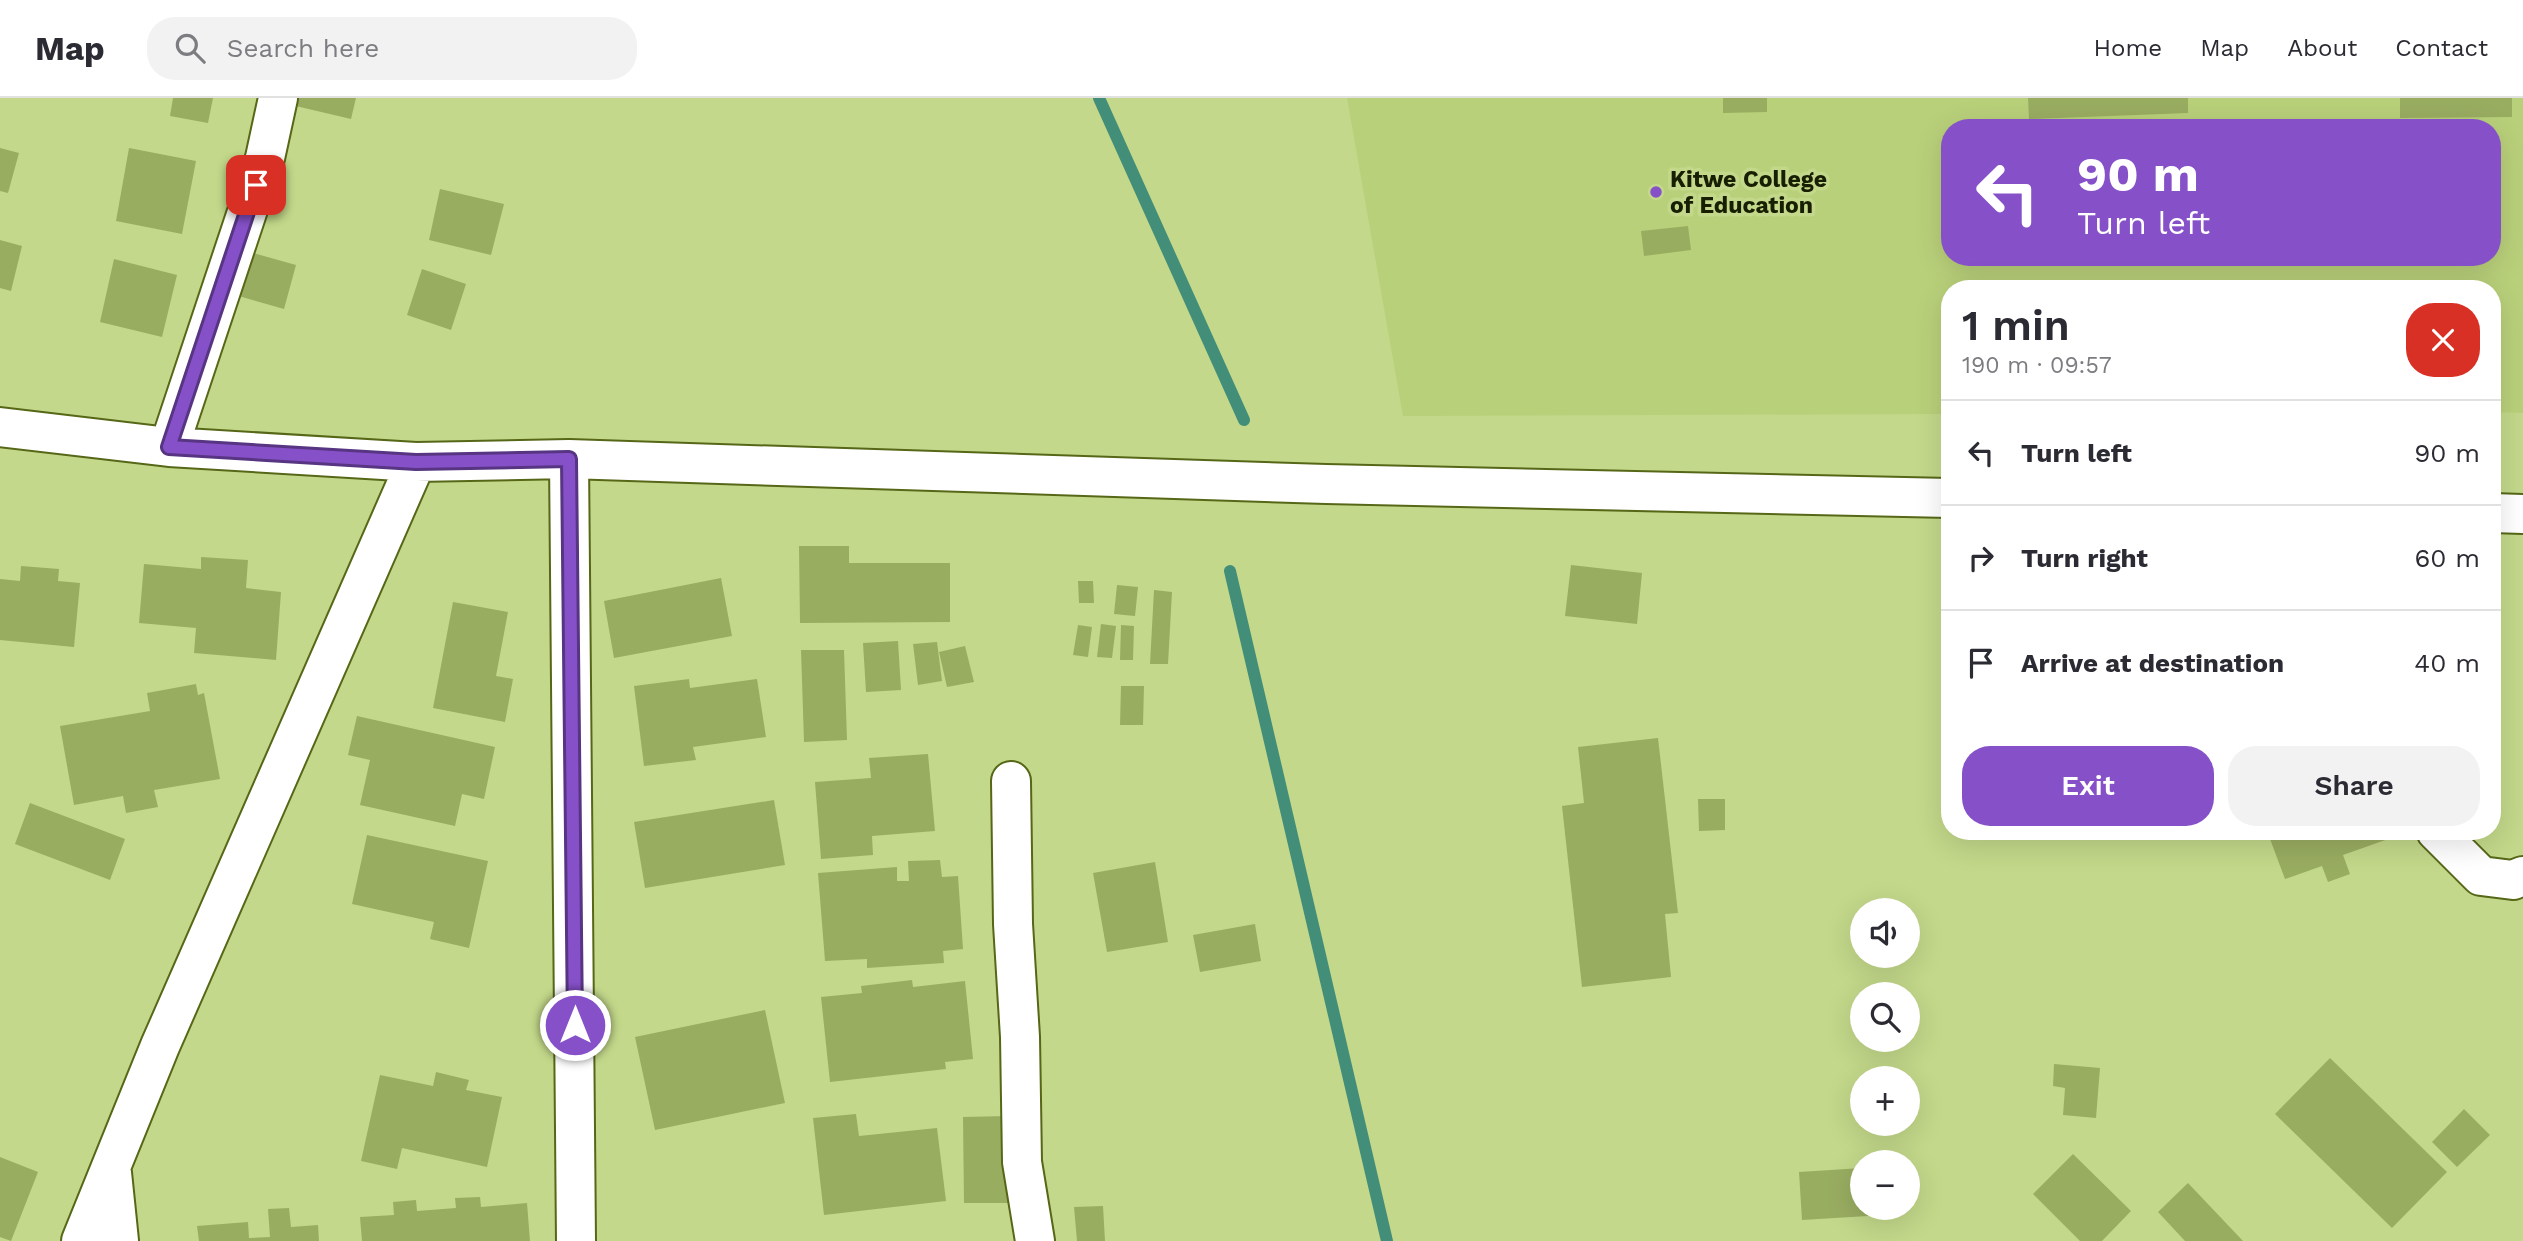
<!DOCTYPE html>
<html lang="en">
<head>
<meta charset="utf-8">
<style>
	body { margin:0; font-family:"Work Sans",sans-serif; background:#f2f2f3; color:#2b2b33; height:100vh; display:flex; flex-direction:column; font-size:26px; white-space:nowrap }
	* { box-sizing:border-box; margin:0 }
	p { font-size:23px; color:#7c7c81 }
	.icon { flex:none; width:38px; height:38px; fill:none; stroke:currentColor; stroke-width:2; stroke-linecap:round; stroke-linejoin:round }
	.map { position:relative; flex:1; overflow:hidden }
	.drawer { position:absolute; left:1941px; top:182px; width:560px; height:560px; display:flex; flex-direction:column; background:#fff; border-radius:28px; box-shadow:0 7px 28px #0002 }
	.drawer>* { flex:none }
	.guide { position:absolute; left:1941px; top:21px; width:560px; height:147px; border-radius:28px; box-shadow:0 7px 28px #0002; background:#8651c8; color:#fff; overflow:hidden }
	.fabs { position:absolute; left:1850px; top:800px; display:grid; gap:14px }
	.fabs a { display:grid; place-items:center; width:70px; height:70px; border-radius:50%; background:#fff; box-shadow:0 7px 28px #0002; font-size:35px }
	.pin { position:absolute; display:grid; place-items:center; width:60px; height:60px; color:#fff; margin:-30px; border-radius:14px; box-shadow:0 4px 10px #0006 }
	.me { position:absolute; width:77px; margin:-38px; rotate:0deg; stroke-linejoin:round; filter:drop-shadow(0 0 5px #0008) }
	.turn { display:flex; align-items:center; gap:24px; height:147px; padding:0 21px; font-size:32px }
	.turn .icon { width:91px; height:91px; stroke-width:2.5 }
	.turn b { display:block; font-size:49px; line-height:60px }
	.round { display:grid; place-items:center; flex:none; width:74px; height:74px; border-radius:28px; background:#f2f2f3 }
	.head { display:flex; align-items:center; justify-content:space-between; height:119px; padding:0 21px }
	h1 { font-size:42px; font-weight:600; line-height:52px }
	.primary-button { display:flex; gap:14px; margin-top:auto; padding:14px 21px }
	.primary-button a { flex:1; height:80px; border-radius:28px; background:#8651c8; color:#fff; font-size:28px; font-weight:600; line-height:80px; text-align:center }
	.primary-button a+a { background:#f2f2f3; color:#2b2b33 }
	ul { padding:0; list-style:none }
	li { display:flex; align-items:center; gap:21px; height:105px; padding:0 21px; border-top:2px solid #e1e1e2 }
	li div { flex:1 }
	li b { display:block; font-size:26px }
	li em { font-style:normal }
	header { display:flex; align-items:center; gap:42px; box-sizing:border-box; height:98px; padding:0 35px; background:#fff; border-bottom:2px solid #e1e1e2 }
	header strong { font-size:33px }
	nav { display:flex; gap:38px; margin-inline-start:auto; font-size:24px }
	.search { width:490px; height:63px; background:#f2f2f3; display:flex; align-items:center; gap:18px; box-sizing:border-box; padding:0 24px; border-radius:28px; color:#7c7c81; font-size:26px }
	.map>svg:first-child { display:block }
</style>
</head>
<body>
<header>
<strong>Map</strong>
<div class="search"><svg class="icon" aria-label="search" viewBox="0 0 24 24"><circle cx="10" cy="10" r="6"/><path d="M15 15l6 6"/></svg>Search here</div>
<nav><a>Home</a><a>Map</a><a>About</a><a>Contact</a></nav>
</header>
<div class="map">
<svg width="2523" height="1143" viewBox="0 0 2523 1143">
	<rect width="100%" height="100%" fill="#c3d88a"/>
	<!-- built -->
	<path fill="#b9d07a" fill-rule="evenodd" d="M1347 0H2523V315L2492 314V191H1950L1949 316 1403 318ZM1950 30H2492V159H1950Z"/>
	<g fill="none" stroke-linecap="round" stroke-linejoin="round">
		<!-- stream -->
		<path stroke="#428e79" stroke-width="12" d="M1099 0 1244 322
			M1230 473 1387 1143"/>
	</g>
	<!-- building -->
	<path fill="#99ad61" d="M173 0H213L208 25 170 18Z
		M284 0H356L351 21 283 5Z
		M1723 0H1767V14L1723 15Z
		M2028 0H2188V15L2029 21Z
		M2400 0H2512V19L2400 20Z
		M0 50 19 55 8 95 0 93Z
		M129 50 196 63 182 136 116 123Z
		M440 91 504 106 491 157 429 142Z
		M1688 128 1691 152 1644 158 1641 133Z
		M0 142 22 148 11 193 0 190Z
		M246 153 296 167 284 211 235 197Z
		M2052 159H2158V161L2052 167Z
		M114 161 177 177 162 239 100 224Z
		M422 171 466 186 451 232 407 217Z
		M799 448H849V465H950V524L800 525Z
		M201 459 248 462 246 490 281 494 276 562 194 555 196 530 139 525 144 466 201 471Z
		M1571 467 1642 475 1637 526 1565 518Z
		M21 468 59 471 58 483 80 485 74 549 0 542V481L20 483Z
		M721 480 732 538 614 560 604 503Z
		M1078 483H1093L1094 505H1079Z
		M1117 487 1138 489 1135 518 1114 516Z
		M1154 492 1172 494 1168 566H1150Z
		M453 504 508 514 496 578 513 581 505 624 433 610Z
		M1101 526 1116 528 1112 560 1097 559Z
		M1078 527 1092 529 1088 559 1073 557Z
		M1121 527 1134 528 1133 562H1120Z
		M898 543 901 592 866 594 863 545Z
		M937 544 942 583 918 587 913 546Z
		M965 548 974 584 947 589 939 554Z
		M801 552H844L847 642 804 644Z
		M689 581 690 590 757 581 766 639 693 649 696 662 644 668 634 588Z
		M196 586 198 597 204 595 220 681 154 692 158 709 126 715 123 698 74 707 60 628 150 613 147 595Z
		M1121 588H1144L1143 627H1120Z
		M357 618 495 649 484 701 462 696 455 728 360 707 370 662 348 657Z
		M1658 640 1678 815 1665 816 1671 879 1582 889 1562 708 1584 705 1578 649Z
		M928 656 935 733 872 738 873 757 821 761 815 684 871 680 869 660Z
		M1698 701H1725V732L1699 733Z
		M774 702 785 767 645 790 634 724Z
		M30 705 125 741 110 782 15 746Z
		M2267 733H2408V734L2343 757 2350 776 2328 784 2322 768 2285 781Z
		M367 737 488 763 469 850 430 841 434 824 352 806Z
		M940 762 942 779 958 778 963 851 943 853 944 865 867 870V861L825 863 818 775 897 769V783H909L908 763Z
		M1155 764 1168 844 1107 854 1093 775Z
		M1255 826 1261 863 1200 874 1193 837Z
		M912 882 913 889 965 883 973 961 945 964 946 971 830 984 821 899 862 895 861 888Z
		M765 912 785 1005 655 1032 635 939Z
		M2330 960 2447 1074 2392 1130 2275 1016Z
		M2054 966 2100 970 2096 1020 2063 1017 2065 990 2053 988Z
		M436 974 469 982 466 992 502 999 487 1069 402 1050 397 1071 361 1063 380 977 433 988Z
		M2464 1011 2490 1037 2457 1069 2432 1044Z
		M856 1016 859 1038 937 1030 946 1103 824 1117 813 1020Z
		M1007 1018 1008 1105H964L963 1019Z
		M2073 1056 2131 1113 2102 1143H2080L2033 1096Z
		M0 1059 38 1074 11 1143 0 1139Z
		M1862 1070V1110H1867L1868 1118 1802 1122 1799 1074Z
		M2188 1085 2243 1143H2185L2158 1114Z
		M480 1099 481 1109 527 1105 530 1143H362L360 1119 394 1117 393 1104 416 1102 417 1113 456 1110 455 1100Z
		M1103 1108 1105 1143H1077L1074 1109Z
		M289 1110 291 1129 318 1127 319 1143H199L197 1128 248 1124 249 1140 270 1139 268 1111Z"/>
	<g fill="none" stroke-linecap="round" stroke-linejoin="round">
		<defs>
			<path id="minor" d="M0 329 169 349 416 364 569 361 1326 386 1950 400
				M169 349 265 60 278 0
				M569 361 576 1143
				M2492 415 2523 416
				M1011 683 1013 826 1020 939 1022 1064 1035 1143
				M2436 733 2481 778 2513 782 2523 778
				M112 1075 119 1143
				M81 1143 160 948 416 364"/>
		</defs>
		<!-- minor casing -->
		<use href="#minor" stroke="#566717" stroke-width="42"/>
		<!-- minor -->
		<use href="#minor" stroke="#fff" stroke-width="38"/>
	</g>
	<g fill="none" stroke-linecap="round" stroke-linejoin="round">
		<defs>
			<path id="route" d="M256 87 169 349 416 364 569 361 575 927"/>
		</defs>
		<!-- route casing -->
		<use href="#route" stroke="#573582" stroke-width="18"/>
		<!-- route -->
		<use href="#route" stroke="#8651c8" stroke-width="12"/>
	</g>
	<!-- markers -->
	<circle fill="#8651c8" stroke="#c3d88a" stroke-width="2.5" cx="1656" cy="94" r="7"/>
	<g text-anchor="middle" stroke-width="7" stroke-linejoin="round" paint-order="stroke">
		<!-- poi labels -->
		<g font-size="23" font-weight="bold" fill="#171e01" stroke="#c3d88a" text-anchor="start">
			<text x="1670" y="89">Kitwe College<tspan x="1670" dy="26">of Education</tspan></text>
		</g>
	</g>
</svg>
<div class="fabs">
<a><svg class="icon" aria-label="sound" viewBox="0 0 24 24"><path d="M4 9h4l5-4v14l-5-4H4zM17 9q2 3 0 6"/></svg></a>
<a><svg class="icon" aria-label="search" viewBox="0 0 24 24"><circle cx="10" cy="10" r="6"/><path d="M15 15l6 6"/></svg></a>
<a>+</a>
<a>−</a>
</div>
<div class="pin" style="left:256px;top:87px;background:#d93025"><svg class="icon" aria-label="arrive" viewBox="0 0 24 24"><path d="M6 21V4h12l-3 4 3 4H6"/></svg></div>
<svg class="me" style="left:575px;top:927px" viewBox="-20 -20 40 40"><circle r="17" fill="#8651c8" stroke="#fff" stroke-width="3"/><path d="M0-11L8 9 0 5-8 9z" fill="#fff"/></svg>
<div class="guide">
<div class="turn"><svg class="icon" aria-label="left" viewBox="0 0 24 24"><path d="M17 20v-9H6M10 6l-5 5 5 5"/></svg><div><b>90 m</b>Turn left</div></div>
</div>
<section class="drawer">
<div class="head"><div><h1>1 min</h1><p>190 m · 09:57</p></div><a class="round" style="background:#d93025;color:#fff"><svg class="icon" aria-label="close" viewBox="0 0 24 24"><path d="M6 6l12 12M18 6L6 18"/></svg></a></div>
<ul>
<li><svg class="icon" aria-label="left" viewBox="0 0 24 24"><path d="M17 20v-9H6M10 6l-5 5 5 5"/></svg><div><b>Turn left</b></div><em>90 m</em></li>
<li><svg class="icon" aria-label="right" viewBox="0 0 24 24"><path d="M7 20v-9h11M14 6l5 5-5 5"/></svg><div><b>Turn right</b></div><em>60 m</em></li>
<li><svg class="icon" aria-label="arrive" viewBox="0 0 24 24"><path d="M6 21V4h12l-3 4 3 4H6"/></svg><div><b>Arrive at destination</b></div><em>40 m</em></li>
</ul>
<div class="primary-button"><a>Exit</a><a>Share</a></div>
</section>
</div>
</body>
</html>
